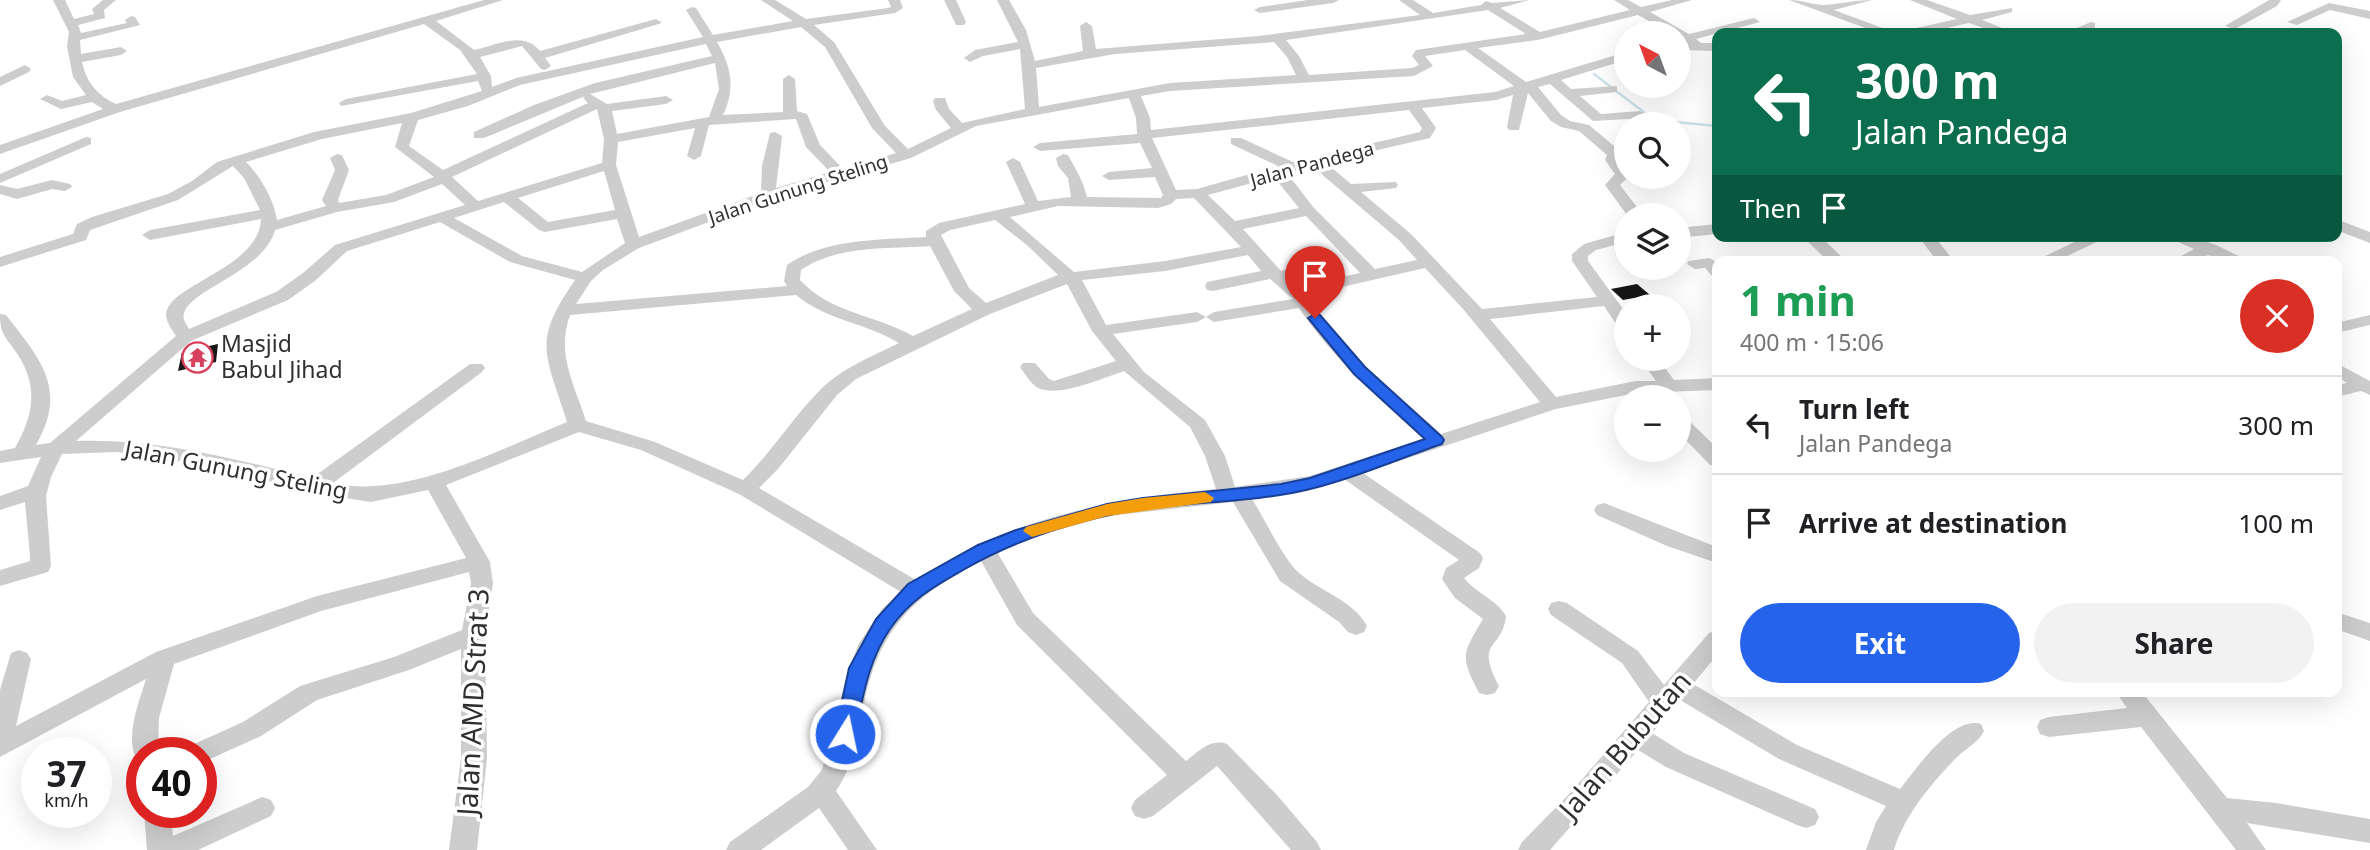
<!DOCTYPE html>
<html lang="en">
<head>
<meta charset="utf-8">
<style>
	body { margin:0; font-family:"Noto Sans",sans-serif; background:#f2f2f2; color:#202124; height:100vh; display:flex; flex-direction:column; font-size:26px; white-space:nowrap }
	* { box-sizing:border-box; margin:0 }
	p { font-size:23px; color:#757577 }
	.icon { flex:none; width:38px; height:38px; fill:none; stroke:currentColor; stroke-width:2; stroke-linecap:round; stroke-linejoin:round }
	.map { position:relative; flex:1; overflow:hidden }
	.details { position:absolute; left:1712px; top:256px; width:630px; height:441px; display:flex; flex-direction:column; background:#fff; border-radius:14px; box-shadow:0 7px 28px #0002 }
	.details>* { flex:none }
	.hud { position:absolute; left:1712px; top:28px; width:630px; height:214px; border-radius:14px; box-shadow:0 7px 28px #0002; background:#0b6e4f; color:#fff; overflow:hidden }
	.needle { width:46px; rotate:319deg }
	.controls { position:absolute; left:1614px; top:21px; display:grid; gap:14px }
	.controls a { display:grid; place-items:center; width:77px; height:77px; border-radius:50%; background:#fff; box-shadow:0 7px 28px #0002; font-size:35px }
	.speed { position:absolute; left:21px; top:737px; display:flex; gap:14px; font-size:35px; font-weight:700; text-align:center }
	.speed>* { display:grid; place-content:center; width:91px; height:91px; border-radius:50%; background:#fff; box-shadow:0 7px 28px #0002; line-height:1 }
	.speed small { font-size:18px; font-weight:400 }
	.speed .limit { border:10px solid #d22; background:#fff; color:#111 }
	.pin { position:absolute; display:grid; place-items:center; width:60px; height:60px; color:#fff; margin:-72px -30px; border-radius:50% 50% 50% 0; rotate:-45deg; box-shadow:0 0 7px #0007 }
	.pin .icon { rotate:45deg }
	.me { position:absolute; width:77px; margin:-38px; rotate:10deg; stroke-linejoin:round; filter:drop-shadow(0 0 5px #0008) }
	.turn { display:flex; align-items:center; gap:24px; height:147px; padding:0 28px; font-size:32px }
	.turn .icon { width:91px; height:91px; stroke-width:2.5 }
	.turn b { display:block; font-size:49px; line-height:60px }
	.then { display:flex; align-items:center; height:66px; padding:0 28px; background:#0003; gap:14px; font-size:26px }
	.round { display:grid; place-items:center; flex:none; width:74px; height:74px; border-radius:37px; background:#f2f2f2 }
	.headline { display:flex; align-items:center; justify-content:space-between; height:119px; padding:0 28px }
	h1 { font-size:42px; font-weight:700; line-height:52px; color:#1e9e55 }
	.cta { display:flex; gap:14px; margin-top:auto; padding:14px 28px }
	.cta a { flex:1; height:80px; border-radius:42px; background:#2563eb; color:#fff; font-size:28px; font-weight:700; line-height:80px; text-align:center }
	.cta a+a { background:#f2f2f2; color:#202124 }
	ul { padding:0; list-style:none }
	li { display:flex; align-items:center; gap:21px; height:98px; padding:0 28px; border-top:2px solid #e0e0e0 }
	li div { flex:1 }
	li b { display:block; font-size:26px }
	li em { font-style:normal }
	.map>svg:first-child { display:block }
</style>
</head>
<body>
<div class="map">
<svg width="2370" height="850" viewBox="0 0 2370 850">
	<rect width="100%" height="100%" fill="#fff"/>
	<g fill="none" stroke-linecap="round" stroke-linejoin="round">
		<!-- stream -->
		<path stroke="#cde2ea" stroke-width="2.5" d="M1594 74 1654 120 1717 126"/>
	</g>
	<!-- building -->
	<path fill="#171717" d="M1637 284 1650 295 1623 300 1611 289Z
		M218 344 216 362 178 371 182 352Z"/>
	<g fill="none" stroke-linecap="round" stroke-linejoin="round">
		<!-- minor -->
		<path fill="#cdcdcd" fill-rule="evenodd" d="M53 0H65L74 19 94 14 92 9 103 0H116L104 10 105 18 78 25 81 33 127 23 125 20 131 16 135 17 140 25 80 40 81 54 121 47 127 51 121 55 82 62C86 82 98 96 116 104L484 0H503L436 21 474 50C498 45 523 30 540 51L656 19 662 23 545 58 551 66 545 70 541 69 522 46 480 57 491 76 492 87 516 78 703 37 686 10 692 7 696 8 713 35 793 21 761 0H775L806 19 888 8 891 7 888 0H900L903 8 895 13 814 25 834 42 885 126 908 149 951 128 936 110 933 101 935 98H945L949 109 962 123 1025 109 1020 49 983 56 970 62 964 58 975 50 1018 42 997 0H1009L1026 30 1035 61 1083 51 1080 26 1086 22 1092 26 1096 49 1259 36 1420 15 1399 0H1413L1433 13 1481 5 1486 1 1492 3 1530 0 1500 8 1540 32 1630 10 1614 0H1628L1641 7 1672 0H1692L1650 12 1689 34 1754 18 1760 22 1696 39 1701 43H1717V51L1682 50V44L1686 43 1678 38V33H1670L1638 15 1538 40 1478 48 1526 82 1626 52V60L1561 80 1571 89 1617 86V92L1580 96 1601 114 1640 111 1647 115 1645 118 1593 121 1550 84 1538 87 1561 115 1570 121 1589 125 1620 151 1622 154 1619 160 1626 168V177H1628L1620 185 1643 215H1627L1605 185 1615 174 1605 160 1607 155 1579 131 1561 127 1551 121 1528 93 1519 130H1509L1507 127 1513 95 1496 100 1422 108 1436 128 1430 138 1325 162 1351 184 1396 182 1398 185 1396 188 1361 192 1411 234 1482 309 1597 297 1572 261V254L1584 244 1626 232V242L1596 250 1588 256V261L1626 313V331L1620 330 1604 306 1490 319 1556 397 1636 381H1656L1640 359H1658L1674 380 1717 378V390L1636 393 1556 409 1363 473 1480 553 1483 558 1479 568 1464 578C1476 593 1497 600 1506 616 1502 652 1474 638 1499 686L1495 693 1487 695 1479 693C1459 655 1463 653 1483 619L1455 598 1442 579 1446 568 1459 560 1344 479 1313 489 1252 499C1266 521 1278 549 1295 569 1316 591 1352 598 1367 626L1364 632 1356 635 1348 632 1339 622 1280 581 1233 502 1108 516 1037 536 997 552 1033 613 1186 761C1199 751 1210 738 1227 744L1277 795 1317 842 1321 850H1291L1217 766 1153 816 1144 819 1135 816 1131 808 1135 800 1167 775 1017 625 981 561C914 595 879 629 864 704 858 734 854 765 836 791L877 850H848L819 808 761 850H726L730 842 808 787 821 771 832 741 845 681 858 645 882 609 901 592 739 494 641 450 579 432 446 485 490 562 493 583 485 635 487 758 477 850H449L461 758V649L409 670 317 700 261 736 210 759 201 762V752H188L192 745 243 722 300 686 394 657 462 630 471 583 469 572 321 611 174 664 159 718 158 752H142V761L136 759C125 736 139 702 146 679L0 757V690L11 653 19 650 27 653 31 659 16 726 156 652 317 596 466 558 428 490 371 502 315 493 205 465 117 452 62 454 51 477 46 496 51 566 48 572 0 586V570L30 561V556L25 502 0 510V496L28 486 41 457 0 463V451L15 448C34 414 39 386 16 352 5 336 0 334 0 314L6 315C41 360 68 389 36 445L50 443 176 336C172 330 167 323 166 316 164 285 259 270 261 219L150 240 142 235 150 230 260 210 244 178 233 166 178 200 90 230 86 240 0 267V257L73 234 77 224 92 217 168 194 192 181 217 162 314 132 411 113 482 91 478 81 341 106 339 103 346 99 477 74 460 50 424 24 120 112 0 154V145L103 109 92 102 61 109 40 99 47 95 62 101 86 95 73 77 67 46 69 32ZM1488 10 1526 34 1416 50 1412 56 1419 65 1412 68 1309 75 1299 56 1286 40ZM801 27 825 47 872 128 896 153 843 169 820 145 807 114 797 111 795 79 789 75 783 79V112L723 115C736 88 731 66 717 42ZM1274 42 1287 57 1296 75 1170 83 1039 107 1036 68 1115 54ZM706 44 712 56 595 83 534 105 474 132V138H484L585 96 583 98 588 103 443 170 409 146 418 120 468 106 520 85ZM1465 50 1514 86 1495 92 1151 130 1150 118 1141 96 1170 91 1414 76 1433 66 1425 56ZM715 63 719 89 709 117 617 134 612 111 666 104 673 100 666 96 607 104 590 94ZM1129 98 1136 118 1137 134 1040 143 1033 147 1040 151 1140 143 1152 168 1109 172 1102 176 1109 180 1155 177 1163 195 1161 198 1087 197C1083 180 1076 170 1068 155L1063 154 1056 158 1058 166 1068 178 1071 197 1038 201 1020 162 1013 158 1006 162 1025 204 939 223 926 231V237C880 240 826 238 787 265L784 281 787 286 576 304 591 281 603 270 639 248 779 196 911 158 976 126ZM597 109 604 139 602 163 478 201 452 177ZM1409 110 1422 128 1420 132 1293 162 1241 138H1231V144L1278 166 1197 189 1176 190 1152 138ZM796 119 806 147 830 172 776 188 782 136 775 132 770 133 762 166 761 193 639 237 616 165 618 142 695 128 687 156 694 160 701 156 709 125ZM402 123 395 147 434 177 386 195 339 203 338 200 349 170 342 155 337 154 330 158 335 170 322 200 326 206 277 220C274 200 261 177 246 162L322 139ZM1312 166 1399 240 1417 260 1375 269 1314 208 1287 173ZM604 171 615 210 548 222 518 198ZM1274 177 1299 208 1235 221 1208 195ZM442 184 465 205 335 245 303 273 276 292 189 329C187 324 182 320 184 314 188 290 264 272 275 230L337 212 394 202ZM1194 198 1241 247 1165 261 1074 272 1010 217 1058 206 1158 208 1171 204 1176 199ZM504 202 539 230 545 232 617 219 625 243 582 272 522 256 454 218ZM1306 216 1360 273 1300 286 1291 279 1331 263 1333 260 1325 248H1313L1311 251 1316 258 1281 271 1243 229ZM995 220 1028 246 1058 275 986 303 969 288 941 235 950 230ZM440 222 510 262 575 280C531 343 546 354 567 422 500 449 405 500 333 483L482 372 485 368 482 364H470L312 478C234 459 157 438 76 441L191 341 288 300 315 281 347 251ZM930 246 954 291 972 309 913 336C876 315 830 313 800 280L801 270C837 245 889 249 930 246ZM1248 255 1261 271 1207 282 1205 286 1207 290 1213 291 1270 279 1293 299 1214 312 1206 317 1197 312 1106 325 1082 280 1165 271ZM1425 268 1463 309 1540 402 1441 434 1365 366 1328 325 1307 295ZM1067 284 1092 331 1116 361 1054 381 1049 379 1035 363H1023L1020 367C1025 374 1031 384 1038 388 1058 398 1103 378 1124 371L1190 427 1205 456 1216 489C1108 499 1006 519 916 580L759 488 778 469 837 395 856 379 990 314ZM796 295C826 320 866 323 899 343 873 356 845 367 824 386 795 414 773 451 743 480L655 442 586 421C574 383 556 354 570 315ZM1299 308C1333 359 1379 398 1423 439L1310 476 1235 487 1225 456 1205 420 1144 372 1113 334 1197 322 1206 317 1214 322Z
			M944 0H956L966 22 964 25H956Z
			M1308 0H1339L1333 3 1260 13 1254 10 1260 7Z
			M1789 0C1801 0 1815 5 1824 5 1840 4 1855 0 1872 0L1834 10 1896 33H1879Z
			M1910 0H1927L1970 15 2012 8V12L1982 20 2015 33H1998L1969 23 1925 33H1905L1907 30 1957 19Z
			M2269 0H2281L2277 6 2235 29 2225 26Z
			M2329 3 2370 11V19L2330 10 2297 25 2287 22Z
			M2091 22 2095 23V29L2082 33H2065Z
			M25 65 31 69 29 72 0 86V77Z
			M86 137 91 138V144L0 183V174Z
			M52 180 70 184 72 187 65 191 52 189 17 199 0 194V185L17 189Z
			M2336 219 2370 232V243L2336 230Z
			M1717 224V234L1678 238V228Z
			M1802 236H1820L1846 261H1828Z
			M1918 236H1934L1954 261H1937Z
			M2087 236H2109L2057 261H2035Z
			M2164 236H2188L2216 245 2249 261H2225L2208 255 2194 261H2172L2194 249Z
			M1709 258 1717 262V277L1711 275 1705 268 1695 269 1687 264 1689 261Z
			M2370 315V325L2336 333V323Z
			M2336 363 2370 381V395L2361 391 2336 397V385L2347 383 2336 376Z
			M1678 415 1685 417 1717 448V466L1710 465 1678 432Z
			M1604 503 1717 547V563L1667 546 1597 515 1594 510 1597 505Z
			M1559 601 1567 603 1638 651 1664 685 1709 633 1717 630V655L1693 684 1797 745 1900 789C1916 769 1953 715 1981 724L1984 731C1978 743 1966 748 1956 758 1931 784 1904 816 1894 850H1866L1876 822 1886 806 1779 759 1680 700 1652 733 1684 753 1815 809 1819 817 1815 825 1806 828 1797 825 1666 767 1638 750 1550 850H1518L1522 842 1571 792 1649 702 1622 663 1551 615 1548 609 1551 603Z
			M2336 612 2370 623V641L2336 629Z
			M2115 691H2141L2227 798 2276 803 2370 819V843L2247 823 2266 850H2236L2141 727 2049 737 2040 734 2037 727 2040 720 2049 717 2127 708Z
			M262 797 271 800 275 808 271 816 198 850H147L144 812H170L173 836Z"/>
	</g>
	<!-- route -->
	<path fill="#2563eb" stroke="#184099" stroke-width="2" d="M1315 314 1320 315 1365 367 1442 437 1444 440 1442 444C1389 462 1335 487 1280 495 1235 502 1188 503 1143 509 1081 518 1017 539 963 570 933 587 910 600 890 629 868 661 863 697 855 734L852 740 845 743 838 740 835 734 849 668 876 619 908 584 978 545 1016 530 1107 504 1143 498 1281 484 1310 478 1425 439 1354 374 1308 318Z"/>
	<!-- slow -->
	<path fill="#f59e0b" d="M1205 492 1214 498 1211 502 1107 516 1032 537 1023 531 1026 527 1107 504 1143 498Z"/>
	<!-- icons -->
	<defs>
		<symbol id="temple-ring" viewBox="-11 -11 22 22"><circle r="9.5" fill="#fff" stroke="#d7415e" stroke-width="1.5"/><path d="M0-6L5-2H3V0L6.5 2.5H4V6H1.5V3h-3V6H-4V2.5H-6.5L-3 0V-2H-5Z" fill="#d7415e"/></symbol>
	</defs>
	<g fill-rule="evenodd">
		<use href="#temple-ring" x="180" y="340" width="35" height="35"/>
	</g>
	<g text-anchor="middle" stroke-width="7" stroke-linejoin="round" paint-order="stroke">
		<!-- far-street labels -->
		<g font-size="19" fill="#303030" stroke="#fff">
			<text transform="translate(1312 164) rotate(-15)" y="7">Jalan Pandega</text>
			<text transform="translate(798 189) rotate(-18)" y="7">Jalan Gunung Steling</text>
		</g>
		<!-- poi labels -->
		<g font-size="23" fill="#303030" stroke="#fff" text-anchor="start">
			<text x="221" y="352">Masjid<tspan x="221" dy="26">Babul Jihad</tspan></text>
		</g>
		<!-- street labels -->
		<g font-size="23" fill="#303030" stroke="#fff">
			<text transform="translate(236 470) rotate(11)" y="8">Jalan Gunung Steling</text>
		</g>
		<!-- near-street labels -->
		<g font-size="28" fill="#303030" stroke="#fff">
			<text transform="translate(473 702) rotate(-87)" y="10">Jalan AMD Strat 3</text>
			<text transform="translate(1625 745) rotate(-49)" y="10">Jalan Bubutan</text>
		</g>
	</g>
</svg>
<div class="controls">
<a><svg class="needle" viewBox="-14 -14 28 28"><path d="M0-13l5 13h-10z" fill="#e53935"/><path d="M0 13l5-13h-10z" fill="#757577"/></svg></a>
<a><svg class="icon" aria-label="search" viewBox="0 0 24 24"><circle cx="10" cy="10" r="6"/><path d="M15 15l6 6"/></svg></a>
<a><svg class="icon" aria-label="layers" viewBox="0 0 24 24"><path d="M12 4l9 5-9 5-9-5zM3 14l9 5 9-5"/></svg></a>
<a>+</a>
<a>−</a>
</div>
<div class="speed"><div>37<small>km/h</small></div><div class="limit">40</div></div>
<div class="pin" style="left:1315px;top:318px;background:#d93025"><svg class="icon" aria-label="arrive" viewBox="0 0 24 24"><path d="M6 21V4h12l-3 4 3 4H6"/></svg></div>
<svg class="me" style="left:845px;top:734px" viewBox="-20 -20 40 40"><circle r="17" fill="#2563eb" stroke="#fff" stroke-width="3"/><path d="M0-11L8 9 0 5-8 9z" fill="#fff"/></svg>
<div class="hud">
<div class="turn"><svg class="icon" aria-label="left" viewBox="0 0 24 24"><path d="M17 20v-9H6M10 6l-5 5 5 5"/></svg><div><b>300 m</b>Jalan Pandega</div></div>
<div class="then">Then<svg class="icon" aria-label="arrive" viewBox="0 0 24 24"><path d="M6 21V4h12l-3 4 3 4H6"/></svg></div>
</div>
<section class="details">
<div class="headline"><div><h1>1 min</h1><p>400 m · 15:06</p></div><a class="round" style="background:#d93025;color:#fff"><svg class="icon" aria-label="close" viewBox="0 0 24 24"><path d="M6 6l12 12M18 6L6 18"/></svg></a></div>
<ul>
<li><svg class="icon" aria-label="left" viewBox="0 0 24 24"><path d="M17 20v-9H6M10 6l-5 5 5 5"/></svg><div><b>Turn left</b><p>Jalan Pandega</p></div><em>300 m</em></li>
<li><svg class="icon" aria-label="arrive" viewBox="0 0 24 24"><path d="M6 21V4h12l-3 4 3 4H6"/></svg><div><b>Arrive at destination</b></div><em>100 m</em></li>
</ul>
<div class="cta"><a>Exit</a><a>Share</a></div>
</section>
</div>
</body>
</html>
